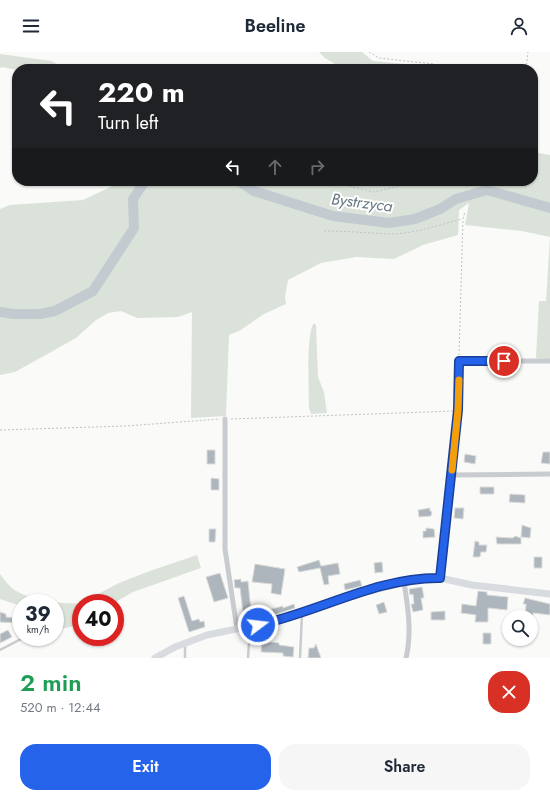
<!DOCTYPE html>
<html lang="en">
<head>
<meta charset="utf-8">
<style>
	body { margin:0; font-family:Jost,sans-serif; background:#f6f6f7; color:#1f2937; height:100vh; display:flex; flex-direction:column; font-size:15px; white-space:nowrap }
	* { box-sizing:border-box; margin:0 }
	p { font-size:13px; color:#747a83 }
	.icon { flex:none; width:22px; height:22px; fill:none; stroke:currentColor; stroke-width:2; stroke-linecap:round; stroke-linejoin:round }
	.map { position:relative; height:606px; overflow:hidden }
	.sheet { display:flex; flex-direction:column; background:#fff; flex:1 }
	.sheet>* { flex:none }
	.banner { position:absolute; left:12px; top:12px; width:526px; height:122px; border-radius:16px; box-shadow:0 1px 3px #0004; background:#202124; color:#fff; overflow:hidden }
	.fabs { position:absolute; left:502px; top:558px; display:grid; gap:8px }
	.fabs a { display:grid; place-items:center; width:36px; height:36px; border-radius:50%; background:#fff; box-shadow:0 1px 3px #0004; font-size:20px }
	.speed { position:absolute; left:12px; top:542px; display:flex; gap:8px; font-size:20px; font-weight:700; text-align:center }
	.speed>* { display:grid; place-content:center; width:52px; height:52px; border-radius:50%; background:#fff; box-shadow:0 1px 3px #0004; line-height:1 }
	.speed small { font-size:10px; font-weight:400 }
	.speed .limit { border:6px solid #d22; background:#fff; color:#111 }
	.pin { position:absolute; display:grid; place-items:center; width:34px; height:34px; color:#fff; margin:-17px; border:2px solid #fff; border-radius:50%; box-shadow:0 1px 4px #0007 }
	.me { position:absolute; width:44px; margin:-22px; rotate:75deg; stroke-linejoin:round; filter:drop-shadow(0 0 3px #0008) }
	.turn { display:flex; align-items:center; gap:14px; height:84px; padding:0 20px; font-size:18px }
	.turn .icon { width:52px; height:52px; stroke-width:2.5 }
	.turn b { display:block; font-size:28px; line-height:34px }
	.lanes { display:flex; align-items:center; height:38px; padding:0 20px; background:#0003; justify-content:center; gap:20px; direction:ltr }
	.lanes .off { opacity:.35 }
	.round { display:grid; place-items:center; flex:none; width:42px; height:42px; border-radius:16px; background:#f6f6f7 }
	.summary { display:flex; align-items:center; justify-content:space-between; height:68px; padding:0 20px }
	h1 { font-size:24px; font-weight:600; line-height:30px; color:#1e9e55 }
	.primary-button { display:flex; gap:8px; margin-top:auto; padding:8px 20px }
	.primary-button a { flex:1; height:46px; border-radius:16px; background:#2563eb; color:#fff; font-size:16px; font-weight:600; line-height:46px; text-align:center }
	.primary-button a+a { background:#f6f6f7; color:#1f2937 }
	header { display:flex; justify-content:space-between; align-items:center; height:52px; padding:0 20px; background:#fff; font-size:18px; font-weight:600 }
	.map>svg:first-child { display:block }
</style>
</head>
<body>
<header><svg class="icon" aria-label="menu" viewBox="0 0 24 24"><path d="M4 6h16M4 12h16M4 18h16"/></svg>Beeline<svg class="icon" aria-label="person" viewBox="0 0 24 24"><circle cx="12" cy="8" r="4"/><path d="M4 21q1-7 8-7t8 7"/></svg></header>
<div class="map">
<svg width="550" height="606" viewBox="0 0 550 606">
	<rect width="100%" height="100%" fill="#fafaf8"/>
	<!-- green -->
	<path fill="#dbe2d9" d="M319 0H362L373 9 414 13 435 17H343L325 6Z
		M0 2 52 9 63 17 17 18 2 15 0 16Z
		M533 100 550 103V307L536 306 539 249H546L550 185 522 179 465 173 469 151 459 158 458 183 423 193 394 207 356 205 321 211 288 228 285 245 286 252 264 262 239 279 229 283 226 364 191 366 192 260 178 265 137 266 121 259 108 261 96 268 76 286 15 320 0 323V157L10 153 83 148 123 129H533Z
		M314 271 316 273 318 325 324 340 327 361 311 362 309 356C309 340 306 280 314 271Z
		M197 503 201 516 133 540 114 551H81L119 531 147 520Z
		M0 522C5 529 12 538 20 541 35 548 65 553 81 551V573L59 577 55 572V551H21V554L0 547Z"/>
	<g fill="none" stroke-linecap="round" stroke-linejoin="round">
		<!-- river -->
		<path stroke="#c3cbd1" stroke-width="10" d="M239 129 254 139 333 164 389 171 415 167 440 157 456 147 487 138 550 156
			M0 260 13 262H40L55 259 93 239 134 176 133 147 145 129"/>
	</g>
	<!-- building -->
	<path fill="#aeb6bd" stroke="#dcdcda" d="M207 398H215V412H207Z
		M543 400H550V412L541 411Z
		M465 402 476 404 475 412 464 410Z
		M211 426 219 427V438H211Z
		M480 435H494V442H480Z
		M510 442 525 443V451L509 450Z
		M430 456V459L432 460 431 464 419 465 418 458Z
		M455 456H464L463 467 454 466Z
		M522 473 531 476 530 486 521 485Z
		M426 476 434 477 435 485 423 486V479H426Z
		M209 477H216L215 490H209Z
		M515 484 521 486V492H497L496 485 513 486Z
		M475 489 479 490V493H487L486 500H481L480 505H473Z
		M534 505H542V516H534Z
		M319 508 321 514 338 511 340 522 328 524 329 532 324 533 320 516 299 520 297 515Z
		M382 510 383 520 375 521 374 511Z
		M255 512 285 517 281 543 271 541 272 532 252 530Z
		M220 521 228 546 214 550 206 525Z
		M241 527V530L248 529 251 559 268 558 283 554V556L294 552 295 556 265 566 244 569 240 536H235L234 528Z
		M360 528 362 534 345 538 344 532Z
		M422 535 424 546H421L423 558 413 560 411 552H414L413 542 410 543 409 537Z
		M478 539 487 540V543L508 545 507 558 488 556V570H475L476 563 461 561 462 552 476 554Z
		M184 544 192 569 199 567 200 570 204 569 205 575 189 580 178 546Z
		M525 546 550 552V563L533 561V565H525L526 552H523Z
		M384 550 387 560 379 562 376 553Z
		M445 559V568H431V560Z
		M0 560 6 562V565L17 566V571L0 570Z
		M8 578 12 585 0 591V582Z
		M483 581H491V592H483Z
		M262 589 279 591V593L294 595 293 605 283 604V601L261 600Z
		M316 592 321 606H308L309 596H314Z"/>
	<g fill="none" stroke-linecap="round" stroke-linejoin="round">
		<!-- path -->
		<path stroke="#bfc2c5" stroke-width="1" stroke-dasharray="2 2" stroke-linecap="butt" d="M369 0 379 6 434 12 447 17
			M526 17 528 0
			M306 129 312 131H337L374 140 418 129
			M467 129V135
			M324 179C346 179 367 181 389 182 414 182 439 173 462 167
			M459 303 463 167 465 160
			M231 367 454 359
			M0 378 126 374 220 367"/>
		<!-- lane -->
		<path stroke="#c8cbcf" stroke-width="2.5" d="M185 592V606
			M0 598 25 585
			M248 606 250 575
			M300 606 302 561"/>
		<!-- street -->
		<path stroke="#c8cbcf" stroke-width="5" d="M225 367V497L237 577
			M451 423 550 422
			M440 526 459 358V309H550
			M404 530C408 555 412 581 406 606"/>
		<!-- secondary -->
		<path stroke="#d8dce0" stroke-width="7" d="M155 606 175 595 207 583 266 571 349 544 422 526H440L472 533 550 542"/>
	</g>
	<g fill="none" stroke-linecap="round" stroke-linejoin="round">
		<defs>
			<path id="route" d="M258 573C319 560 377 525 440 526L458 358 459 309H504"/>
		</defs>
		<!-- route casing -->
		<use href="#route" stroke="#184099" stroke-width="10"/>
		<!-- route -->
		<use href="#route" stroke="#2563eb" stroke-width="7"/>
		<!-- slow -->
		<path stroke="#f59e0b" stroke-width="7" d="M452 418 458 358 459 328"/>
	</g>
	<g text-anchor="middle" stroke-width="4" stroke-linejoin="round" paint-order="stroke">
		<!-- water labels -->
		<g font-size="16" font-style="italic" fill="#647984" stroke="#fff">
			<text transform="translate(362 150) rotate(7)" y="6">Bystrzyca</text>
		</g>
	</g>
</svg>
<div class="fabs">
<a><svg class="icon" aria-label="search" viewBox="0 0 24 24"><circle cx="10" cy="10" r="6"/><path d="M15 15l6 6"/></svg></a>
</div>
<div class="speed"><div>39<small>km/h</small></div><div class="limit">40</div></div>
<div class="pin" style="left:504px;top:309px;background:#d93025"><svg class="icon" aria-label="arrive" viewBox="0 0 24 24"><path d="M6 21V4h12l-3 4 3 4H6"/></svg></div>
<svg class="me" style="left:258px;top:573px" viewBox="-20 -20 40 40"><circle r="17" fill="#2563eb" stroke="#fff" stroke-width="3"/><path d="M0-11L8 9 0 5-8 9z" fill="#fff"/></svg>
<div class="banner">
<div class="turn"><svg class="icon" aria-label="left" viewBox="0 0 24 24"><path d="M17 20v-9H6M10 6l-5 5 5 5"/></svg><div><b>220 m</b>Turn left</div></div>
<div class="lanes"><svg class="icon" aria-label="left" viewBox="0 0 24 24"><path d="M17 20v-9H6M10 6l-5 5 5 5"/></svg><svg class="icon off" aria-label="ahead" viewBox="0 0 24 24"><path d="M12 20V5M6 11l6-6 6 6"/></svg><svg class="icon off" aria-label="right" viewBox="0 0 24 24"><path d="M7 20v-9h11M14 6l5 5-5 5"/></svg></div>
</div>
</div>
<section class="sheet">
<div class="summary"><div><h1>2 min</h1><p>520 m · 12:44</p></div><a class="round" style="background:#d93025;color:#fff"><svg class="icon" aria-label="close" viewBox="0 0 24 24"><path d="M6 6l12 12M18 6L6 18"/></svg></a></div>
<div class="primary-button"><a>Exit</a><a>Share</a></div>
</section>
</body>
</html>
